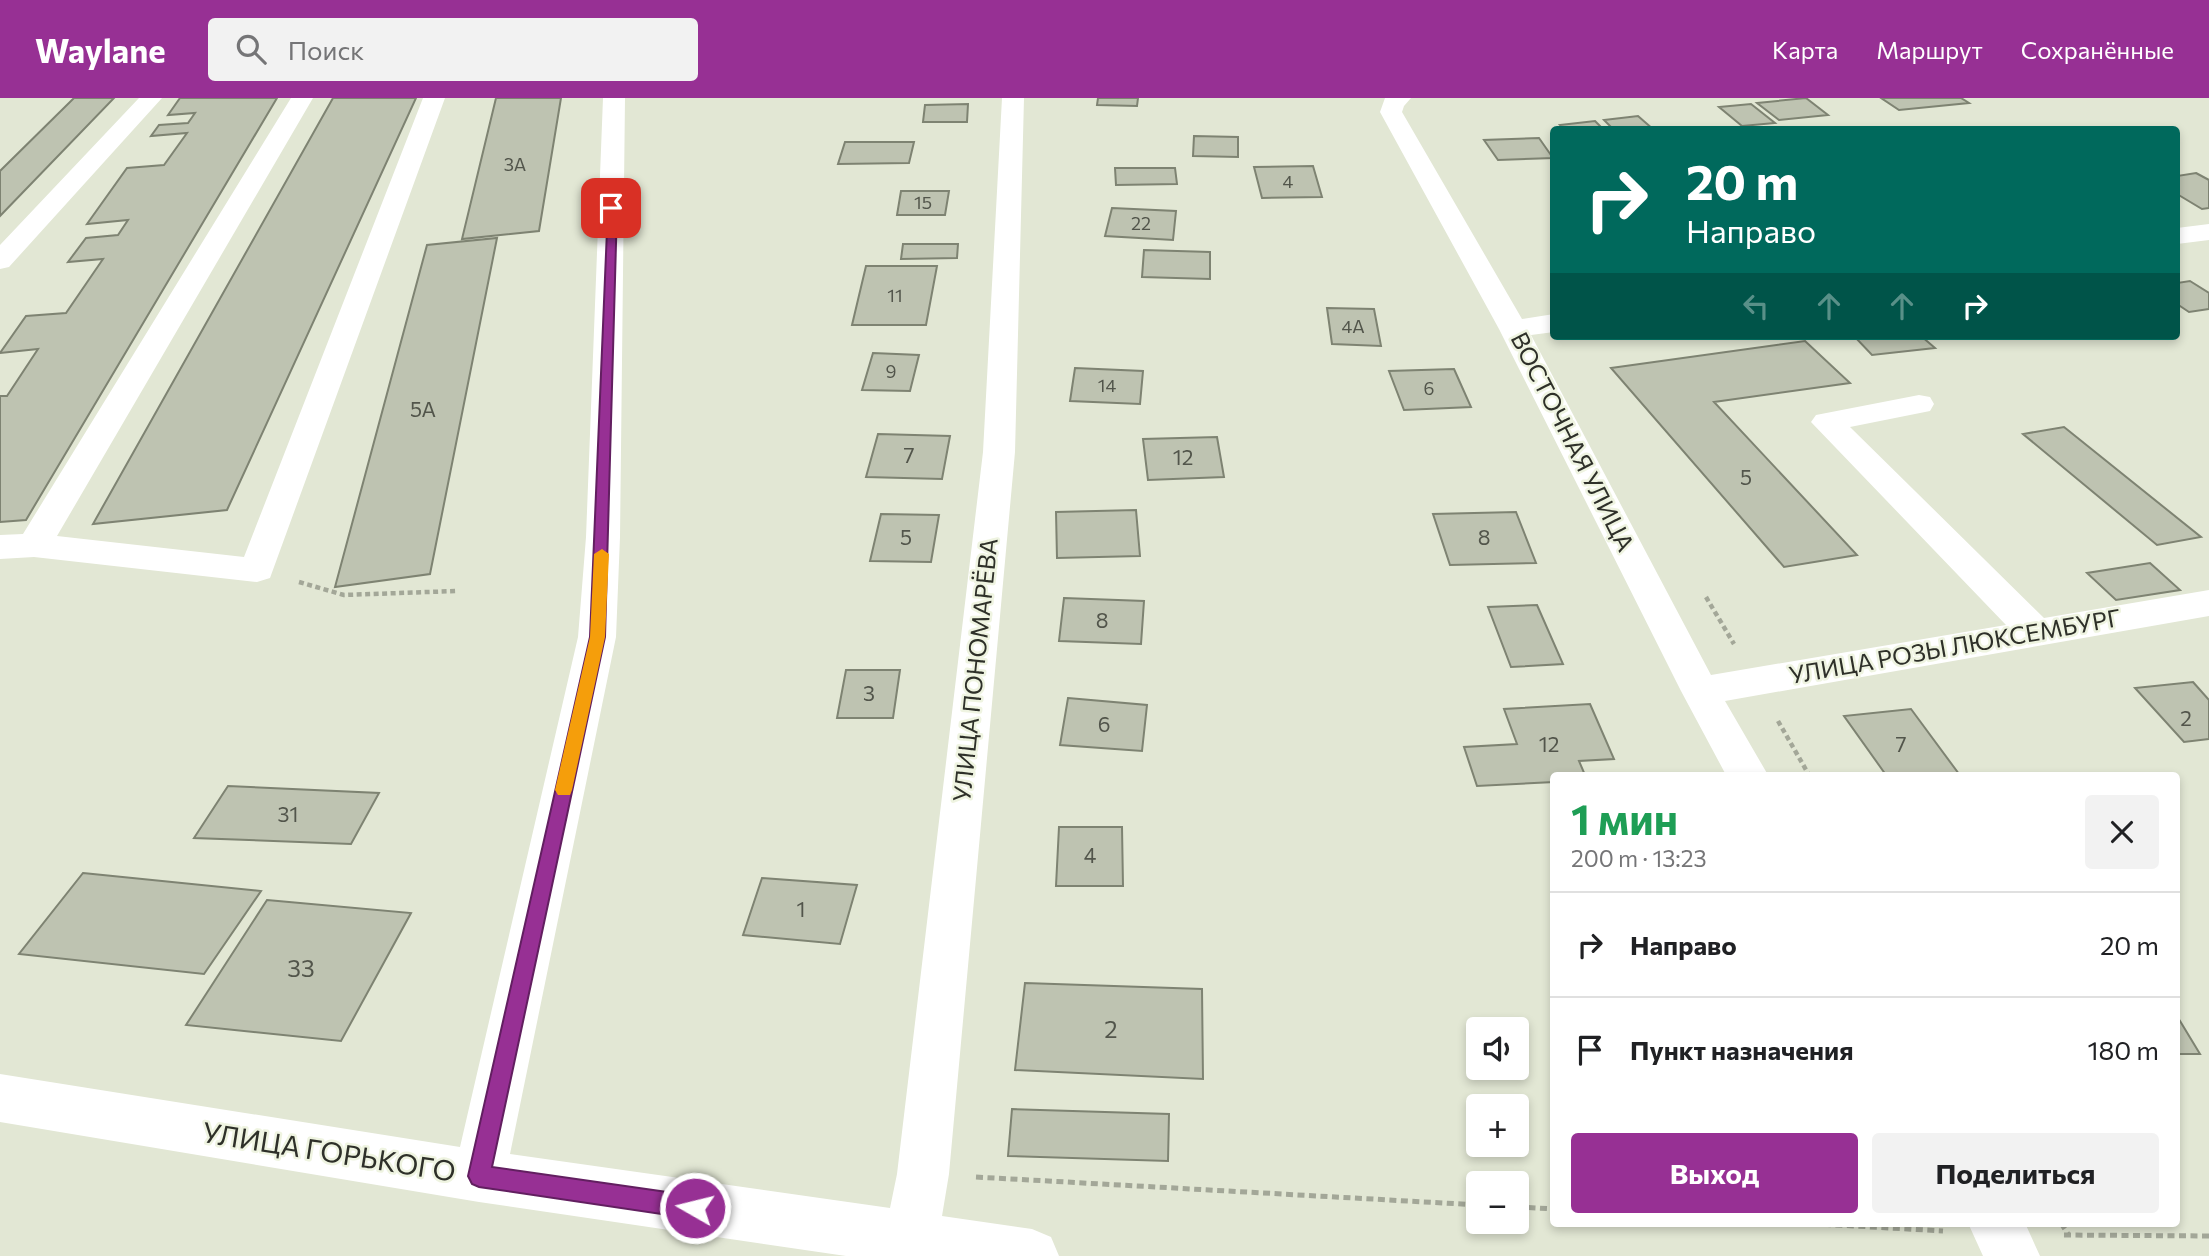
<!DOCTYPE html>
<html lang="ru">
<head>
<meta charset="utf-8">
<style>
	body { margin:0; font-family:Commissioner,sans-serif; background:#f2f2f2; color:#202124; height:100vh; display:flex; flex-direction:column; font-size:26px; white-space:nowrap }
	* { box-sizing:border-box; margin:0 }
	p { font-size:23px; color:#757577 }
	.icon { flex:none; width:38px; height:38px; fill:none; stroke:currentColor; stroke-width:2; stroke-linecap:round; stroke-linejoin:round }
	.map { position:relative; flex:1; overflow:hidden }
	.side { position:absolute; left:1550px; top:674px; width:630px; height:455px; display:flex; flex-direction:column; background:#fff; border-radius:7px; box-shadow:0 4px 10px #0003 }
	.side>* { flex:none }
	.hud { position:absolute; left:1550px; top:28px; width:630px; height:214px; border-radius:7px; box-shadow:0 4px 10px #0003; background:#00695c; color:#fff; overflow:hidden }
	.tools { position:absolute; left:1466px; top:919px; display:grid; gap:14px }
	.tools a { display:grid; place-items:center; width:63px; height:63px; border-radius:7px; background:#fff; box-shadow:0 4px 10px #0003; font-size:35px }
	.pin { position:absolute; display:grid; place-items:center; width:60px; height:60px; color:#fff; margin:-30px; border-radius:14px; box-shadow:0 4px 10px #0006 }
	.me { position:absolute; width:77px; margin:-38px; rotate:278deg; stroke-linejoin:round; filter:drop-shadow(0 0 5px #0008) }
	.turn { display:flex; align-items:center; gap:24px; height:147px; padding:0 21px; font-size:32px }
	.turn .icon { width:91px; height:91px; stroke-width:2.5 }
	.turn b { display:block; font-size:49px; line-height:60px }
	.lanes { display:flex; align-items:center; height:66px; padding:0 21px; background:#0003; justify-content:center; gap:35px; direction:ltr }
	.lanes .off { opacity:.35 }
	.round { display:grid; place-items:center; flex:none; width:74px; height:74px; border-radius:7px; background:#f2f2f2 }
	.head { display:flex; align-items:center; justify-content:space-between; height:119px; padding:0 21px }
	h1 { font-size:42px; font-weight:700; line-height:52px; color:#1e9e55 }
	.cta { display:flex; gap:14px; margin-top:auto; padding:14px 21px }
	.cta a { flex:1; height:80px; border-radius:7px; background:#973094; color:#fff; font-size:28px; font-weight:700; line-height:80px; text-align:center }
	.cta a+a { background:#f2f2f2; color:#202124 }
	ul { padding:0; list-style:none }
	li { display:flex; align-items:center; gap:21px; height:105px; padding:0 21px; border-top:2px solid #e0e0e0 }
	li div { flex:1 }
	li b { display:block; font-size:26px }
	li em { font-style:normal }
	header { display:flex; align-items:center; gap:42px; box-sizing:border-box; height:98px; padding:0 35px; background:#973094; color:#fff }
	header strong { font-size:33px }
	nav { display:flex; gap:38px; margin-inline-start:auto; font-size:24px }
	.search { width:490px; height:63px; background:#f2f2f2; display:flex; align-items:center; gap:18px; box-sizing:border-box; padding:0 24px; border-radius:7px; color:#757577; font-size:26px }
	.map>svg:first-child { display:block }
</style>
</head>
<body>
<header>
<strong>Waylane</strong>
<div class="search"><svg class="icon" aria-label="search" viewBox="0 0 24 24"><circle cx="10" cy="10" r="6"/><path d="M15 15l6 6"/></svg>Поиск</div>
<nav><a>Карта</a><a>Маршрут</a><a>Сохранённые</a></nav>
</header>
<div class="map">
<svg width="2209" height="1158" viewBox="0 0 2209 1158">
	<rect width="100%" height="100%" fill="#e2e7d4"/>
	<!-- building -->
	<path fill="#bec3b1" stroke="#7e8372" stroke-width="2" d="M74 0H114L0 118V73Z
		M180 0H277L26 422 0 424V298H7L38 251 0 255 26 218 66 215 103 161 68 164 86 140 118 137 128 122 87 126 127 70 164 67 187 35 151 38 159 27 188 25 195 15 168 17Z
		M333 0H416L227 412 93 426Z
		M496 0H561L539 133 462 141Z
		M1098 0H1138L1137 8 1097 7Z
		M1806 0 1828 17 1779 22 1757 5Z
		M1881 0H1961L1969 5 1899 12Z
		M968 6 967 24H923L925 7Z
		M1751 6 1775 25 1742 28 1719 9Z
		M1638 18 1654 32H1614L1604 22Z
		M1595 23 1604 32H1565L1560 27Z
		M1194 38 1238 39V59L1193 58Z
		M1539 40 1553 60 1498 62 1484 42Z
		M845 44H914L909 65 838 66Z
		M1313 68 1322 99 1262 100 1254 69Z
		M1115 70H1175L1177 86 1116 87Z
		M2196 75 2209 82V110L2202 111 2177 96V78Z
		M901 93H949L945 117H897Z
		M1112 110 1176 113 1173 142 1105 138Z
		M497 140 430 476 335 489 427 147Z
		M903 146H958L957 160 901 161Z
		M1144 152 1210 154V181L1142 179Z
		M866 168H937L926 227H852Z
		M2190 183 2209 195V211L2189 214 2177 206V185Z
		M1327 210 1374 211 1381 248 1332 246Z
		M1854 238H1921L1935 250 1872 257Z
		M1805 243 1850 285 1714 304 1857 457 1784 469 1611 270Z
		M873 255 919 257 910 293 862 292Z
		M1075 270 1143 273 1140 306 1070 303Z
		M1454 271 1471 309 1404 312 1389 273Z
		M2064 329 2201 439 2157 447 2023 336Z
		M878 336 950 338 942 381 866 379Z
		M1217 339 1224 379 1148 382 1143 341Z
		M1136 412 1140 458 1057 460 1056 414Z
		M1516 414 1536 465 1450 467 1433 416Z
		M881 416 939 417 931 464 870 463Z
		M2150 465 2180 492 2116 502 2087 475Z
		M1064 500 1144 503 1141 546 1059 543Z
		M1537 507 1563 566 1511 569 1488 509Z
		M846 572H900L893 620H837Z
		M2193 584 2209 602V641L2184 644 2135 590Z
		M1068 600 1147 607 1142 653 1060 647Z
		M1590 606 1614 661 1579 663 1585 677H1554V684L1477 688 1464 649 1517 646 1504 611Z
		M1911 611 1959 676 1886 677 1844 618Z
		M228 688 379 695 351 746 194 740Z
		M1059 729H1122L1123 788H1056Z
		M83 775 261 793 204 876 19 856Z
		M762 780 857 787 840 846 743 837Z
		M267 802 411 815 341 943 186 927Z
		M1025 885 1202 891 1203 981 1015 972Z
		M2177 918 2200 956H2177Z
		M1012 1011 1169 1016 1168 1063 1008 1058Z"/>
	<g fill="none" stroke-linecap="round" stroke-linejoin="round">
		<!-- path-far1 -->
		<path stroke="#a3a798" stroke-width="4.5" stroke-dasharray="5 3.5" stroke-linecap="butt" d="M299 484 344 497 456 493
			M1706 499 1734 546
			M1778 623 1809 677"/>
		<!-- path -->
		<path stroke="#a3a798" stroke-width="5" stroke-dasharray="7 4.5" stroke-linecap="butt" d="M976 1079 1479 1107
			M1517 1109 1554 1111
			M1801 1125 1943 1133
			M2061 1125 2068 1136
			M2064 1137 2209 1138"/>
		<!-- minor -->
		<path fill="#fff" fill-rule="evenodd" d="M139 0H162L9 169 0 171V147Z
			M291 0H313L57 438 244 459 423 0H445L270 480 257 484 34 459 0 461V437L23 436Z
			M603 0H625L620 439 616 539 510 1056 890 1110 897 1076 983 354 1002 0H1024L1015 354 949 1076 942 1118 1032 1131 1051 1139 1059 1158H846L479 1104 0 1024V976L460 1049 578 539 586 439Z
			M1385 0H1411L1404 8 1402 14 1522 221 1554 216V234L1531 237 1711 577 2006 527 1811 324 1816 317 1919 297 1930 299 1934 306 1930 313 1850 329 2044 520 2209 492V518L1725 603 1768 677H1726L1681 593 1499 231 1380 14Z
			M2209 126V142L2177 146V130Z
			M1968 1125H2025L2040 1158H1983Z"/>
	</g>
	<!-- route -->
	<path fill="#973094" stroke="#621f60" stroke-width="2" d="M608 108 617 110 605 539 492 1069 695 1098 703 1102 706 1110 703 1117 695 1121 479 1089 472 1086 468 1078 590 539Z"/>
	<!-- slow -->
	<path fill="#f59e0b" d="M602 451 609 456 605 539 572 692 570 697H558L555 692 590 539 594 456Z"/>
	<g text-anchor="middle" stroke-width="5" stroke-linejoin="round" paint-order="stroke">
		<!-- far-number labels -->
		<g font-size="18" fill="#52554b">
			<text x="515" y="73">3А</text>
			<text x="1288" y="90">4</text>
			<text x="923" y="111">15</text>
			<text x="1141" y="132">22</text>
			<text x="895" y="204">11</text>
			<text x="1353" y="235">4А</text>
			<text x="891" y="280">9</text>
			<text x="1107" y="294">14</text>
			<text x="1429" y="297">6</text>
		</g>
		<!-- number labels -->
		<g font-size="21" fill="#52554b">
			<text x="423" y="319">5А</text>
			<text x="909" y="365">7</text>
			<text x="1183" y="367">12</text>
			<text x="1746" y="387">5</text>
			<text x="906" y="447">5</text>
			<text x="1484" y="447">8</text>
			<text x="1102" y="530">8</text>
			<text x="869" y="603">3</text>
			<text x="2186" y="628">2</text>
			<text x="1104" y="634">6</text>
			<text x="1549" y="654">12</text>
			<text x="1901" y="654">7</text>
			<text x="288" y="724">31</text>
			<text x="1090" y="765">4</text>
			<text x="801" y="819">1</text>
		</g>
		<!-- street labels -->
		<g font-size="24" fill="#2e3029" stroke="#eff4e1">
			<text transform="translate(1572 344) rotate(63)" y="8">ВОСТОЧНАЯ УЛИЦА</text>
			<text transform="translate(1955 549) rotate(-10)" y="8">УЛИЦА РОЗЫ ЛЮКСЕМБУРГ</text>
			<text transform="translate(976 572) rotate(-84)" y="8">УЛИЦА ПОНОМАРЁВА</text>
		</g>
		<!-- near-number labels -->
		<g font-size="24" fill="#52554b">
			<text x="301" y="879">33</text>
			<text x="1111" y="940">2</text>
		</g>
		<!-- near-street labels -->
		<g font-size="28" fill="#2e3029" stroke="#eff4e1">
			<text transform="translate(329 1054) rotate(9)" y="10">УЛИЦА ГОРЬКОГО</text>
		</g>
	</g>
</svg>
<div class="tools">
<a><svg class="icon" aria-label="sound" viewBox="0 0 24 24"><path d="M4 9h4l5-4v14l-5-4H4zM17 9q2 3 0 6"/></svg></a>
<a>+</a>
<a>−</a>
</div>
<div class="pin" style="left:611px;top:110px;background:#d93025"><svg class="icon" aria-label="arrive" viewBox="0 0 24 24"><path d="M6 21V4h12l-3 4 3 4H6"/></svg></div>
<svg class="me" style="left:695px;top:1110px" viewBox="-20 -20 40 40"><circle r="17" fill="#973094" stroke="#fff" stroke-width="3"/><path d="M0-11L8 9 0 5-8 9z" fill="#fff"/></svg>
<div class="hud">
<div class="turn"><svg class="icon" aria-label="right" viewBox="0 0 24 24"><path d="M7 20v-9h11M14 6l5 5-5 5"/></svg><div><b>20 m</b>Направо</div></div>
<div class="lanes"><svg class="icon off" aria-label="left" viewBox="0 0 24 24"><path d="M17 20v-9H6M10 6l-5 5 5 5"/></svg><svg class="icon off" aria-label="ahead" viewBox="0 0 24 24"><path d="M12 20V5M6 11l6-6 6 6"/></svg><svg class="icon off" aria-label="ahead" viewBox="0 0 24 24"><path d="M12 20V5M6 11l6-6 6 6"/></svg><svg class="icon" aria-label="right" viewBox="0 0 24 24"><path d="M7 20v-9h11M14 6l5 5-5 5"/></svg></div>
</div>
<section class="side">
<div class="head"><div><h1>1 мин</h1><p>200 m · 13:23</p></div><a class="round"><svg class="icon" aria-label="close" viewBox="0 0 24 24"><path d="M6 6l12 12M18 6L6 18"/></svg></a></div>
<ul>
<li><svg class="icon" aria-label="right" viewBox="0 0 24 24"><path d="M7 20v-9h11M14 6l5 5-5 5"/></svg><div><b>Направо</b></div><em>20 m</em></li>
<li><svg class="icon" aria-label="arrive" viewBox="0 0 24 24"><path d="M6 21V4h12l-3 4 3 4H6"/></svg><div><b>Пункт назначения</b></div><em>180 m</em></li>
</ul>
<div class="cta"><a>Выход</a><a>Поделиться</a></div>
</section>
</div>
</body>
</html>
